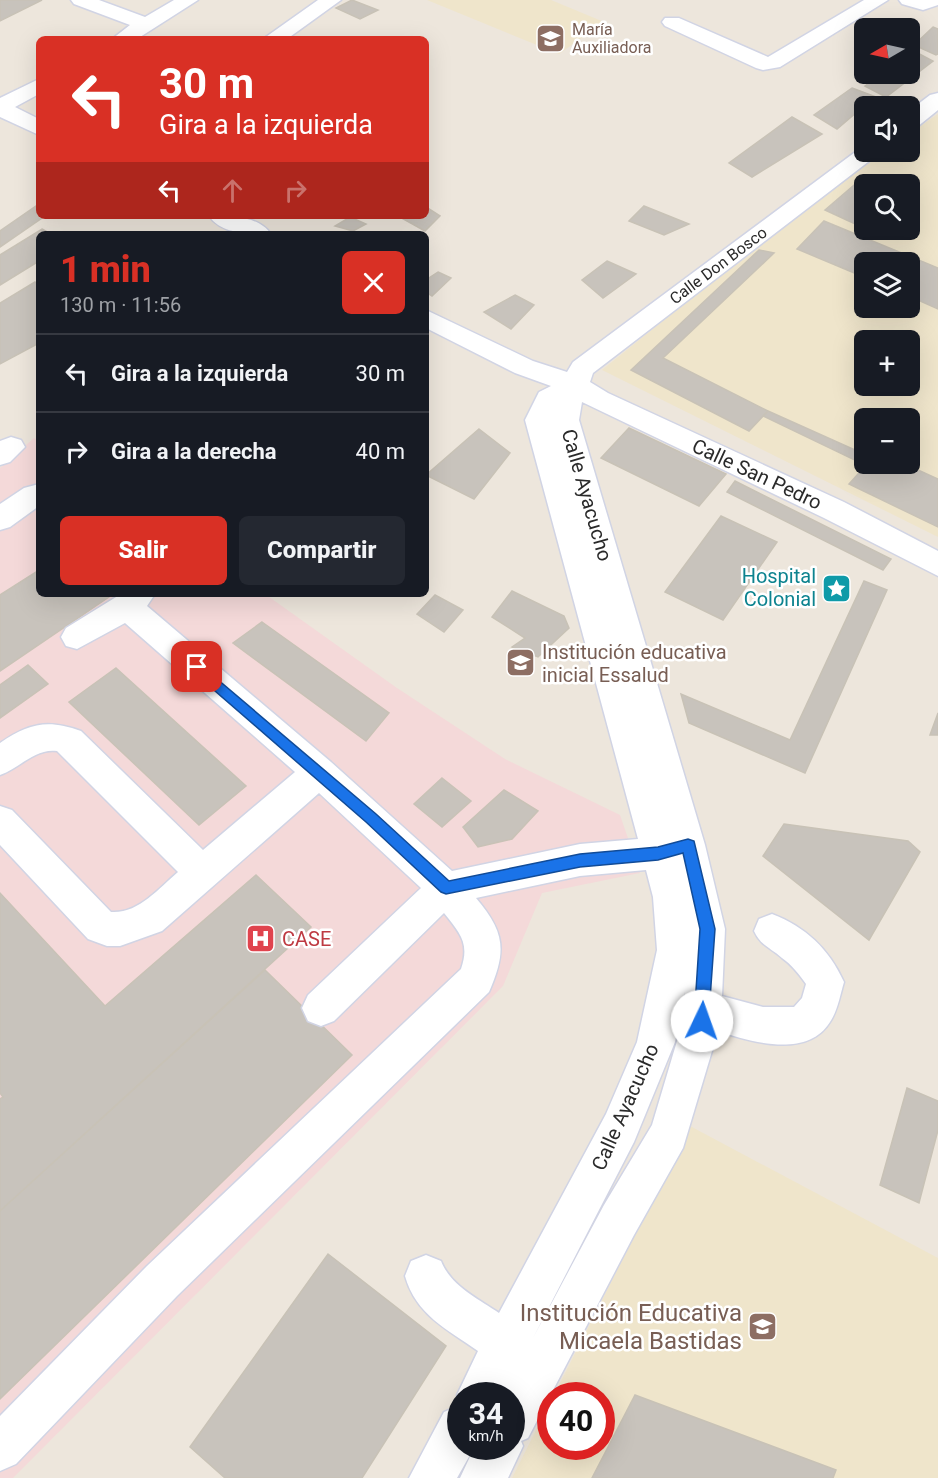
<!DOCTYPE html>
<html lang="es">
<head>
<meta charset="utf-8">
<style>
	body { margin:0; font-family:Roboto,sans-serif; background:#242831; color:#f1f3f6; height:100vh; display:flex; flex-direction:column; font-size:22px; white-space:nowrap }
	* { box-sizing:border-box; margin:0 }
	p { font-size:20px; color:#9ea1a6 }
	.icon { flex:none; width:33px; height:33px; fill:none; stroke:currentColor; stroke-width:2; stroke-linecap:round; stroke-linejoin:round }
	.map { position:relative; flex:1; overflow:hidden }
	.panel { position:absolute; left:36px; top:231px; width:393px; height:366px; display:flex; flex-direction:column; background:#171b24; border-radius:9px; box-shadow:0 6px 24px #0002 }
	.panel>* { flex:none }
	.guide { position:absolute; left:36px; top:36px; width:393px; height:183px; border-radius:9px; box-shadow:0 6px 24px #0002; background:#d93025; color:#fff; overflow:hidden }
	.needle { width:39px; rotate:261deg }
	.tools { position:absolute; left:854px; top:18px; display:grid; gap:12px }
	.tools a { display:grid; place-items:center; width:66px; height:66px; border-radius:9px; background:#171b24; box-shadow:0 6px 24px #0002; font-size:30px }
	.speed { position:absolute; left:447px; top:1382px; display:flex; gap:12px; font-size:30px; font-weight:700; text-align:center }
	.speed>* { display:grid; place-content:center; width:78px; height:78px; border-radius:50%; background:#171b24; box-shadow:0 6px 24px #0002; line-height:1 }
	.speed small { font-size:15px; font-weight:400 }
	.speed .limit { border:9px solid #d22; background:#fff; color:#111 }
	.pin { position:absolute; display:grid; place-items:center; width:51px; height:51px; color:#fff; margin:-26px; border-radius:12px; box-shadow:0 3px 9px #0006 }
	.me { position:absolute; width:66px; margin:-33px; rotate:3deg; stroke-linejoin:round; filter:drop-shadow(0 0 4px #0008) }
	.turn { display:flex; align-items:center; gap:21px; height:126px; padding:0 24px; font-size:27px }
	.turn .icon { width:78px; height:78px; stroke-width:2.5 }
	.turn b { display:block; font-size:42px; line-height:51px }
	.lanes { display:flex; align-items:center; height:57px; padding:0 24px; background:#0003; justify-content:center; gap:30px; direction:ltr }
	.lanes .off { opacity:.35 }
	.round { display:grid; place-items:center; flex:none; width:63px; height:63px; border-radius:9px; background:#242831 }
	.head { display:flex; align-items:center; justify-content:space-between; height:102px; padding:0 24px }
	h1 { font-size:36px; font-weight:800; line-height:45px; color:#d93025 }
	.action { display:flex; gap:12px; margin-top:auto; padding:12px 24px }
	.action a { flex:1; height:69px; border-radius:9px; background:#d93025; color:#fff; font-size:24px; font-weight:800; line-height:69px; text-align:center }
	.action a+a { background:#242831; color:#f1f3f6 }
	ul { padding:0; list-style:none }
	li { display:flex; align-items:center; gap:18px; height:78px; padding:0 24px; border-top:2px solid #363941 }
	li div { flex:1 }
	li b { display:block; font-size:22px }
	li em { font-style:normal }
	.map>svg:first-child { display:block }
</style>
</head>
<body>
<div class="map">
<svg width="938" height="1478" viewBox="0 0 938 1478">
	<rect width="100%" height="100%" fill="#ede6dc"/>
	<!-- education -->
	<path fill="#efe5cb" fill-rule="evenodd" d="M427 0H551L604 22 559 54Z
		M938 114V537L602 370 784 223 885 152H909V134ZM864 184H909V230H864ZM864 262H909V308H864ZM864 340H909V386H864ZM864 418H909V464H864Z
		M690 1126 938 1258V1478H512L550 1402V1446H602V1395H554Z"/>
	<!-- medical -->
	<path fill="#f4d9d9" d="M34 438 39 441V594H265L397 688 505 759 620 815 640 873 542 893 503 986 13 1478H0V468Z"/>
	<!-- building -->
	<path fill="#c8c3bc" stroke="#c8c2b6" stroke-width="1.5" d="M0 0H42L0 21Z
		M352 0 378 10 360 19 336 8Z
		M933 27 938 29V54L936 55 914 45Z
		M910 49 933 61 886 97 865 86 880 74H909Z
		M852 88 879 98 864 106 837 129 814 115Z
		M792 117 822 134 752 177 729 163Z
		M861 179 874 184H864V228L825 210Z
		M39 204V216H45L0 247V231Z
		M644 206 689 224 664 235 629 221Z
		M426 207 440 216 425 231 398 216H426Z
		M350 217 366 224 353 231 335 226Z
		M824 221 938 268V309L909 296V262H864V277L797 249Z
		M42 229 51 234H39V261L0 285V255Z
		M759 250 774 253 663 358 768 411 749 431 631 370Z
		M607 261 636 274 603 298 582 280Z
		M438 272 451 278 432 296 426 292V280Z
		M35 282 39 285V343L0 364V303Z
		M515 295 534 305 511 329 484 312Z
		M768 411 864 454V464H867L865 465 763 416Z
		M629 428 726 474 699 506 601 458Z
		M479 429 510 453 474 499 426 475Z
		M867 464H905L938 479V527L849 484Z
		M735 481 891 559 883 570 727 492Z
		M721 516 777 542 723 620 665 592Z
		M39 570V594H106L109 597 0 671V595Z
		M864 581 887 590 805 773 689 723 681 694 790 740Z
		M512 591 564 616 569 628 538 657 512 647 525 638 492 617Z
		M435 595 463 610 444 632 417 614Z
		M262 622 389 713 366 741 233 643Z
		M28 665 48 684 0 718V685Z
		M116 668 246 786 199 825 69 702Z
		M938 713V735H930Z
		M442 778 471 801 442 827 414 804Z
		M504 790 538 811 512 839 478 847 463 827Z
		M784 824 908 841 920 852 869 940 763 856Z
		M256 875 311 927 0 1211V1099L3 1097 0 1093V893L105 1006Z
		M265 970 352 1055 0 1399V1211Z
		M907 1088 938 1101V1130L919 1203 880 1185Z
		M328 1254 446 1346 362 1478H225L190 1447Z
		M635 1395 836 1470 833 1478H592Z"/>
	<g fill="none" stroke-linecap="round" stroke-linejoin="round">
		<defs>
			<path id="minor" d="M71 0H99L145 17 174 0H198L137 39H112L130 25 74 4Z
				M318 0H341L287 39H263Z
				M864 0H888L780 67 763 70 756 68 665 26 662 22 665 18H679L768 57Z
				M899 0H938V5L923 10 902 4Z
				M39 79V94L15 107 39 119V135L0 117V98Z
				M938 93V110L917 127 909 129V111L930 95Z
				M862 147 864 152H881L593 373 590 382 608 393 844 502 938 551V576L824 518 582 402 579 420 705 845 725 929 722 996 763 1007H794L802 998 806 984C799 974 792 965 782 958 771 948 760 945 754 931L759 919 772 914C806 927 829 949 844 982 840 995 838 1010 830 1022 807 1059 751 1042 718 1031L683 1148 634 1235 528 1438 521 1441 523 1446 508 1478H460L475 1446H512V1395H460V1404L457 1395 478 1351C447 1329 416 1315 405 1276L411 1261 426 1255 441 1261C451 1286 477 1298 499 1313L606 1114 637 1042 657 950 653 897 646 870 580 876 476 898C505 932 507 951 489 992L177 1296 16 1464 0 1471V1416L147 1266 461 969C470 943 460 933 444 913L334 1021 321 1026 308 1021 302 1008 308 995 421 888 319 793 162 931 120 946H107L88 939 0 845V806L12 810 111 912C138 914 158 889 178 872L57 751C35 748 20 768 0 775V743C29 723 48 719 81 731L203 850 295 772 125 623 77 649 66 646 61 637 66 628 121 594H155L147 606 331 762 452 871 580 844 638 839 525 420 539 392 551 386 515 373 426 328V310L533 361 567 372 573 362ZM685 992 683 1021 652 1125 604 1205 533 1338 634 1142 675 1042Z
				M209 216C229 216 258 215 271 234 251 234 222 235 209 216Z
				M11 437 21 440 25 447 10 462 0 465V441Z
				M39 484V506L10 527 0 530V504L24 488Z
				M460 1405V1446H475L457 1478H409L444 1412Z"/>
		</defs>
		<!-- minor casing -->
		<use href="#minor" stroke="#d1d4e4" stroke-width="3"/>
		<!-- minor -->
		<use href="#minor" fill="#fff" fill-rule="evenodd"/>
	</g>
	<!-- route -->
	<path fill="#1a73e8" stroke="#114b97" stroke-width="1.5" d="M197 662 376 814 449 881 580 854 658 847 688 839 694 841 715 929 708 1027 702 1029 697 1027 694 1021 700 929 683 853 658 860 580 867 446 894 441 892 366 822 192 671 190 667Z"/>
	<!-- icons -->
	<defs>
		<symbol id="university-square" viewBox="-11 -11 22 22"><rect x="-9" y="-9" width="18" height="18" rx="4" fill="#8d6e63" stroke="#fff"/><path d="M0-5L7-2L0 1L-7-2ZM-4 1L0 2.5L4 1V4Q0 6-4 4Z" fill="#fff"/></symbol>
		<symbol id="sight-square" viewBox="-11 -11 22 22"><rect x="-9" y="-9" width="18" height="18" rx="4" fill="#0f9aa8" stroke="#fff"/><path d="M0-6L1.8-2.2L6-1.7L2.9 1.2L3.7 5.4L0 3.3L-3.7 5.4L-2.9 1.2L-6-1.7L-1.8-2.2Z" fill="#fff"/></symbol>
		<symbol id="school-square" viewBox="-11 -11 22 22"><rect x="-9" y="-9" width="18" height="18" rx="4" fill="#8d6e63" stroke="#fff"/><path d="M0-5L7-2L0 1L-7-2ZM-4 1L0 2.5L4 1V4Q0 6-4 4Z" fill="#fff"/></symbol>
		<symbol id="hospital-square" viewBox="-11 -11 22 22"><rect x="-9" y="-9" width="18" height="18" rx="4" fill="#e0444e" stroke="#fff"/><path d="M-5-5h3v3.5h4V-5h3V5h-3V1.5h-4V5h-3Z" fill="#fff"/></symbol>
	</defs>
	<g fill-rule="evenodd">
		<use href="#university-square" x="534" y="22" width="33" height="33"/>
		<use href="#sight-square" x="820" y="572" width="33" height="33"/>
		<use href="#school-square" x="504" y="646" width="33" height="33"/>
		<use href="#hospital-square" x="244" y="922" width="33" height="33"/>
		<use href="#school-square" x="746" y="1310" width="33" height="33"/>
	</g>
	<g text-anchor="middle" stroke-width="5" stroke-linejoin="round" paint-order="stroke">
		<!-- far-education labels -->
		<g font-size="16" fill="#785e54" stroke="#fff" text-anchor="start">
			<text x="572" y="35">María<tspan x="572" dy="18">Auxiliadora</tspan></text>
		</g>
		<!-- far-street labels -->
		<g font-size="16" fill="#2a2a2a" stroke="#fff">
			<text transform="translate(718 265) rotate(-37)" y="6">Calle Don Bosco</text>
		</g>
		<!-- street labels -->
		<g font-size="20" fill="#2a2a2a" stroke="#fff">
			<text transform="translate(757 474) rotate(25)" y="7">Calle San Pedro</text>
			<text transform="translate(587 495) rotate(74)" y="7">Calle Ayacucho</text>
			<text transform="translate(625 1107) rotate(-66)" y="7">Calle Ayacucho</text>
		</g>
		<!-- culture labels -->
		<g font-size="20" fill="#0d838f" stroke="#fff" text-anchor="end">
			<text x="816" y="583">Hospital<tspan x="816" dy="23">Colonial</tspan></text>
		</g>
		<!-- education labels -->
		<g font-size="20" fill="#785e54" stroke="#fff" text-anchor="start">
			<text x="542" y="659">Institución educativa<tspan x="542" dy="23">inicial Essalud</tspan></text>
		</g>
		<!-- health labels -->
		<g font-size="20" fill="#be3a42" stroke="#fff" text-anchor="start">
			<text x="282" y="946">CASE</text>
		</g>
		<!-- near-education labels -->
		<g font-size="24" fill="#785e54" stroke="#fff" text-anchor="end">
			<text x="742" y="1321">Institución Educativa<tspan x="742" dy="28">Micaela Bastidas</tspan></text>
		</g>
	</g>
</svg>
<div class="tools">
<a><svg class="needle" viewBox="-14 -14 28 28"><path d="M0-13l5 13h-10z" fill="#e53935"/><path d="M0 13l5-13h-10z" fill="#9ea1a6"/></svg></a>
<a><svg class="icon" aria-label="sound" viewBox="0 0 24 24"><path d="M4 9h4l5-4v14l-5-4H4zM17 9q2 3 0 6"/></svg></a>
<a><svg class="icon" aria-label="search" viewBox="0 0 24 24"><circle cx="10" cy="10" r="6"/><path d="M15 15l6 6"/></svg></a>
<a><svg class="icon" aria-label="layers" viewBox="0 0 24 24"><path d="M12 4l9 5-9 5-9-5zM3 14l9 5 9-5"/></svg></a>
<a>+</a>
<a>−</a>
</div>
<div class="speed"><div>34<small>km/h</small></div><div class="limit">40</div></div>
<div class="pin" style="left:197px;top:667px;background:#d93025"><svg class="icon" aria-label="arrive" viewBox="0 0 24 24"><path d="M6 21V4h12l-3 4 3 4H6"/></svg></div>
<svg class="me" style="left:702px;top:1021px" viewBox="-20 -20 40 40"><circle r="19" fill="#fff"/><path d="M0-13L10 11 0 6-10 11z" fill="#1a73e8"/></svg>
<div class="guide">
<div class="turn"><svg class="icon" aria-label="left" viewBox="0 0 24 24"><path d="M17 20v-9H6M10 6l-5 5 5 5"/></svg><div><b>30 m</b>Gira a la izquierda</div></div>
<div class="lanes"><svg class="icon" aria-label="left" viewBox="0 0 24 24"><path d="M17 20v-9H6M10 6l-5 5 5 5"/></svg><svg class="icon off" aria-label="ahead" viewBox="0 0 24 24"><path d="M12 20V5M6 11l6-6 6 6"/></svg><svg class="icon off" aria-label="right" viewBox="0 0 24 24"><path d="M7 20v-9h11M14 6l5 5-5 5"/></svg></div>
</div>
<section class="panel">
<div class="head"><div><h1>1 min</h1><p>130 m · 11:56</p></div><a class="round" style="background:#d93025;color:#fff"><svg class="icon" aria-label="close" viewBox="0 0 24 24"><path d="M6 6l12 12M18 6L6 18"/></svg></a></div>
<ul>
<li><svg class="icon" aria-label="left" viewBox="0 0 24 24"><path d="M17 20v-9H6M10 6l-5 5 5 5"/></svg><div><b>Gira a la izquierda</b></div><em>30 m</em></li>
<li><svg class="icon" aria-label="right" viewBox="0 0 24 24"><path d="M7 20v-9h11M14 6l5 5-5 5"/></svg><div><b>Gira a la derecha</b></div><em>40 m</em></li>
</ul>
<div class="action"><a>Salir</a><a>Compartir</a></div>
</section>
</div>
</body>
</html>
